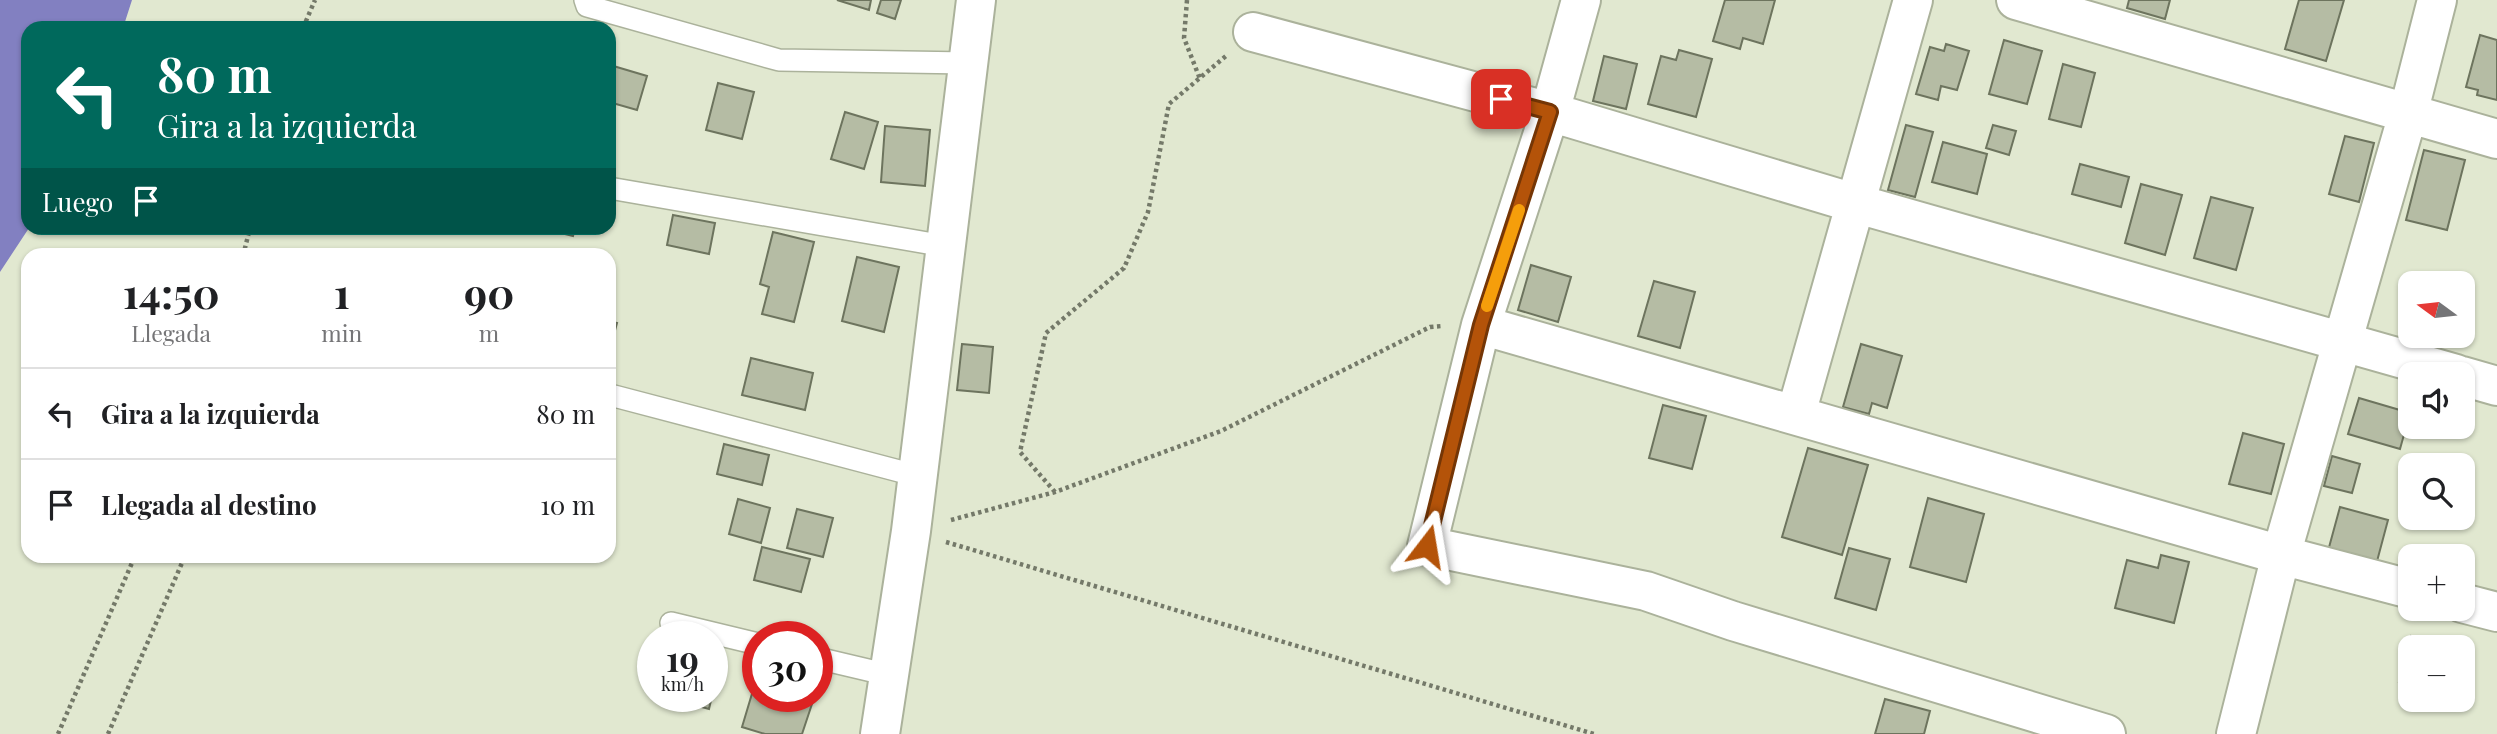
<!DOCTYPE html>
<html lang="es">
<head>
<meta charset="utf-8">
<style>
	body { margin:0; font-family:"Playfair Display",serif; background:#f2f2f2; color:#202124; height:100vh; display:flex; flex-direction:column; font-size:26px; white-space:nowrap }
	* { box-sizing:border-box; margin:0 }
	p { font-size:23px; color:#757577 }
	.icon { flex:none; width:38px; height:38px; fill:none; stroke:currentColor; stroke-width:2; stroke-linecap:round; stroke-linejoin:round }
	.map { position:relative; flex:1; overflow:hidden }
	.details { position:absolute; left:21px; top:248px; width:595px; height:315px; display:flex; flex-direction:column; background:#fff; border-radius:21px; box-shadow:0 2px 5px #0004 }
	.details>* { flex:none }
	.hud { position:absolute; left:21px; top:21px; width:595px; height:214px; border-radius:21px; box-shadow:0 2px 5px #0004; background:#00695c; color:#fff; overflow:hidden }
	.needle { width:46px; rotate:285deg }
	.fabs { position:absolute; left:2398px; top:271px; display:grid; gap:14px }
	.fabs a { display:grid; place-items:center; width:77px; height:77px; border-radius:14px; background:#fff; box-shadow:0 2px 5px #0004; font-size:35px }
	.speed { position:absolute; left:637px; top:621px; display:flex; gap:14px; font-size:35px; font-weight:700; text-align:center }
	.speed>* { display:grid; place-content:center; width:91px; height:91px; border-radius:50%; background:#fff; box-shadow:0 2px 5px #0004; line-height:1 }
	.speed small { font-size:18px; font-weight:400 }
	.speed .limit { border:10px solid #d22; background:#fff; color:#111 }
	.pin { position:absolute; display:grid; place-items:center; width:60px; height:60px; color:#fff; margin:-30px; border-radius:14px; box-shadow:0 4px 10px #0006 }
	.me { position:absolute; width:77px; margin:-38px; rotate:14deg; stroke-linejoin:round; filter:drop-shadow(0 0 5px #0008) }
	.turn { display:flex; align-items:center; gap:24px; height:147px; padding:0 21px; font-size:32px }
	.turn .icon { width:91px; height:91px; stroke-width:2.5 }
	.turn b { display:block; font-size:49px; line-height:60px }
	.then { display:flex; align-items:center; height:66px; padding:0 21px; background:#0003; gap:14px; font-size:26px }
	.eta { display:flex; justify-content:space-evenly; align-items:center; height:119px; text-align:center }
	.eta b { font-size:42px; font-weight:700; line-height:49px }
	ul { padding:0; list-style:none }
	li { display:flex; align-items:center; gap:21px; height:91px; padding:0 21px; border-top:2px solid #e0e0e0 }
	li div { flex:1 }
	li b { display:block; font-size:26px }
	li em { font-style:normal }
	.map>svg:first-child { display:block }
</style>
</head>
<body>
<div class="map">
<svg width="2497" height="734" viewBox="0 0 2497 734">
	<rect width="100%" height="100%" fill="#e1e8d0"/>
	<!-- water -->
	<path fill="#8280c1" d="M0 0H132L123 28H28L29 228 0 272Z"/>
	<!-- building -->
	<path fill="#b5bca4" stroke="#6d745e" stroke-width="2" d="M837 0H871L869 10Z
		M881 0H901L895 19 877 13Z
		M1725 0H1775L1763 44 1743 38 1740 49 1713 41Z
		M2129 0H2170L2165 19 2127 8Z
		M2299 0H2344L2326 61 2285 49Z
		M2480 35 2497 40V100L2477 95 2478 90 2466 87Z
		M2004 40 2042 51 2027 104 1989 94Z
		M1946 44 1969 51 1957 90 1941 86 1938 100 1916 94 1930 47 1944 51Z
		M1679 50 1712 59 1696 117 1648 104 1661 56 1676 60Z
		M1604 56 1637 64 1626 109 1593 101Z
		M2063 64 2095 73 2081 127 2049 119Z
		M610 65 647 76 637 110 609 102Z
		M718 83 754 92 742 139 706 130Z
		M845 112 878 122 864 169 831 159Z
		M1906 125 1933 132 1915 197 1888 190Z
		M1993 125 2016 131 2009 155 1986 148Z
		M885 126 930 130 925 186 881 182Z
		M2345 136 2374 143 2359 202 2329 194Z
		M1943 142 1987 154 1977 194 1932 182Z
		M2424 150 2465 160 2447 230 2406 220Z
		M2080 164 2129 177 2121 207 2072 194Z
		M2141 184 2182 195 2165 255 2125 243Z
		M2211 197 2253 208 2236 270 2194 258Z
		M673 215 715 223 709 254 667 245Z
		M541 228H575L573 236Z
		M773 232 814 242 794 322 762 314 769 287 760 284Z
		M857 257 899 267 884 332 842 321Z
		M1531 265 1571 277 1558 322 1518 310Z
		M1654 281 1695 292 1680 348 1638 336Z
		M609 321 617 323 609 353Z
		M962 344 993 347 989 393 957 390Z
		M1861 344 1902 356 1887 408 1872 403 1869 414 1843 407Z
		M751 358 813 373 805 410 742 395Z
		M2359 398 2410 413 2400 449 2348 434Z
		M1663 405 1706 416 1692 469 1649 458Z
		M2243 433 2284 444 2271 494 2229 484Z
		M724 444 769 455 762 485 717 474Z
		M1808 448 1868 465 1842 555 1782 537Z
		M2332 456 2360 464 2352 493 2324 486Z
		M1928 498 1984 514 1966 582 1910 567Z
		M738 499 770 508 761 543 729 534Z
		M2340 507 2388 520 2376 565 2328 551Z
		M797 509 833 518 823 557 787 548Z
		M762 547 810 559 801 592 754 580Z
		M1849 548 1890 559 1876 610 1835 598Z
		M2161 555 2189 562 2174 623 2115 608 2127 560 2158 568Z
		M2411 636 2454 648H2410V685L2399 682Z
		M712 667 719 669 712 694Z
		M754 687 758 688V696H787L812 704 802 734H765L742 727Z
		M661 696H712L709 709Z
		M1885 699 1930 711 1924 734H1875Z"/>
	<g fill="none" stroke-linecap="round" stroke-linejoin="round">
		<defs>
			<path id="lane" d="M585 0 587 6 779 60 968 63
				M609 188 945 246
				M614 396 918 476
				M671 623 758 644
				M817 658 889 675"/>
			<path id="street" d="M1581 0 1550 112 1481 325 1427 546 1646 591 1733 621 2106 734
				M2016 0 2497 139
				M1253 32 1550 112 1854 203 2456 374
				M1481 325 2281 555 2410 589
				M2462 376 2497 386
				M1796 414 1913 0
				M2462 603 2497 612
				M2236 734 2281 555 2408 114 2437 0"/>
			<path id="secondary" d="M880 734 911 531 976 0"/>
		</defs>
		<!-- lane casing -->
		<use href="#lane" stroke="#abb29b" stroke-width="24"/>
		<!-- street casing -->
		<use href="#street" stroke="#abb29b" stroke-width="42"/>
		<!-- secondary casing -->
		<use href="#secondary" stroke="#abb29b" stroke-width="42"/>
		<!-- path -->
		<path stroke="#747969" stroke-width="4.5" stroke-dasharray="3.5 3.5" stroke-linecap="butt" d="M1187 0 1184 38 1200 79
			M303 28 315 0
			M243 256 250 228
			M1055 492 1020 452 1046 333 1124 268 1148 212 1169 104 1226 56
			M951 520 1055 492 1221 431 1430 327 1442 326
			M946 542 1594 734
			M58 734 135 556
			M108 734 185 556"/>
		<!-- lane -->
		<use href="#lane" stroke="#fff" stroke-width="21"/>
		<!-- street -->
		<use href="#street" stroke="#fff" stroke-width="38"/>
		<!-- secondary -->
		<use href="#secondary" stroke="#fff" stroke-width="38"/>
	</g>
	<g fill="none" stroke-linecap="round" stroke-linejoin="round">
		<defs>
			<path id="route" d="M1427 546 1481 325 1550 112 1501 99"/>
		</defs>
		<!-- route casing -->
		<use href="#route" stroke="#753606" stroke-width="18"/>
		<!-- route -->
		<use href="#route" stroke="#b45309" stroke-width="12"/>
		<!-- slow -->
		<path stroke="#f59e0b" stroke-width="12" d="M1487 306 1519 210"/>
	</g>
</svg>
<div class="fabs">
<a><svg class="needle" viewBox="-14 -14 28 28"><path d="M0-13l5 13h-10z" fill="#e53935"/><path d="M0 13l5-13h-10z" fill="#757577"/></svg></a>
<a><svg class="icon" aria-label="sound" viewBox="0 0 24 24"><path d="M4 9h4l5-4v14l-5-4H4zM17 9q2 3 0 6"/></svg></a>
<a><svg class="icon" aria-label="search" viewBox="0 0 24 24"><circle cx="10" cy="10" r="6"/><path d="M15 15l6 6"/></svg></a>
<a>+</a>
<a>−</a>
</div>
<div class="speed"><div>19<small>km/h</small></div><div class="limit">30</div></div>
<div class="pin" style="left:1501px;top:99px;background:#d93025"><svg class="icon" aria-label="arrive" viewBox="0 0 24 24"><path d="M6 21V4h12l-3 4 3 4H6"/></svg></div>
<svg class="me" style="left:1427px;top:546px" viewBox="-20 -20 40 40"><path d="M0-17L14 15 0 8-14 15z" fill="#b45309" stroke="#fff" stroke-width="4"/></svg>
<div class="hud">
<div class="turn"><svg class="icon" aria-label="left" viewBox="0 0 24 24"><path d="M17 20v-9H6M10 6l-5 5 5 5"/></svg><div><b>80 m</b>Gira a la izquierda</div></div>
<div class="then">Luego<svg class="icon" aria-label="arrive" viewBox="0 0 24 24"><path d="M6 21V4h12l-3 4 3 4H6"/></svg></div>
</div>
<section class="details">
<div class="eta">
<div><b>14:50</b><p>Llegada</p></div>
<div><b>1</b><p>min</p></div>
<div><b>90</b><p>m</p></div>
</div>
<ul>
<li><svg class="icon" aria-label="left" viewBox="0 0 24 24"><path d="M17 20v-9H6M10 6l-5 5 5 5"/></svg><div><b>Gira a la izquierda</b></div><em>80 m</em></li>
<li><svg class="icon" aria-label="arrive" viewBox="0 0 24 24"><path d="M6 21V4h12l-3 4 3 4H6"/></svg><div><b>Llegada al destino</b></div><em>10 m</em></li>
</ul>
</section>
</div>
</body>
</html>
